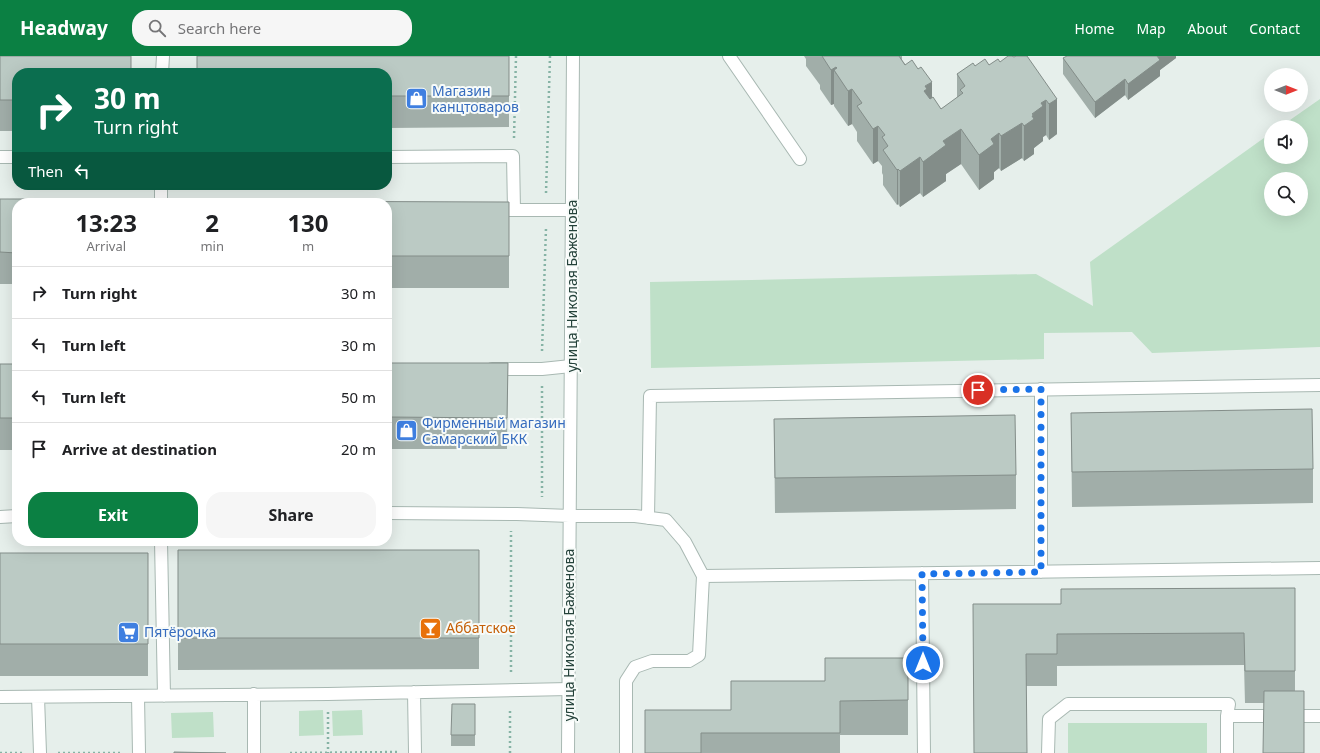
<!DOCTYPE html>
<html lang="en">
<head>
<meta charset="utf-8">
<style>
	body { margin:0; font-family:"Noto Sans",sans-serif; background:#f6f6f6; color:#202124; height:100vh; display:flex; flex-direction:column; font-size:15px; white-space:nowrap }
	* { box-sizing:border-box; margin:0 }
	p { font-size:13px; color:#757577 }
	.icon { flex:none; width:22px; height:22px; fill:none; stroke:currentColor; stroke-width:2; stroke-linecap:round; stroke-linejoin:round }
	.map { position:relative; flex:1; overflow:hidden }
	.panel { position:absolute; left:12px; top:142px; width:380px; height:348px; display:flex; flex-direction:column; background:#fff; border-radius:16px; box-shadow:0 4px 16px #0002 }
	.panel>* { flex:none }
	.top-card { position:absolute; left:12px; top:12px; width:380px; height:122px; border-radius:16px; box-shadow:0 4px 16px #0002; background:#0b6e4f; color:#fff; overflow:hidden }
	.needle { width:26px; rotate:90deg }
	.fabs { position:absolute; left:1264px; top:12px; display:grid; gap:8px }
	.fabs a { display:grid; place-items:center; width:44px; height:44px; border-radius:50%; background:#fff; box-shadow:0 4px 16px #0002; font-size:20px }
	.pin { position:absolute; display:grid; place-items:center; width:34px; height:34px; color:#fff; margin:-17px; border:2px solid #fff; border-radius:50%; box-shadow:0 1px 4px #0007 }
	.me { position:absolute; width:44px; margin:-22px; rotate:0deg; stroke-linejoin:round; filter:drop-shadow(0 0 3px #0008) }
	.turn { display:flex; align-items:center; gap:14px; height:84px; padding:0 16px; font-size:18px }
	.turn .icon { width:52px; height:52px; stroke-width:2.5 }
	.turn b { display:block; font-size:28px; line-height:34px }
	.then { display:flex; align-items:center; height:38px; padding:0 16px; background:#0003; gap:8px; font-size:15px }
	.eta { display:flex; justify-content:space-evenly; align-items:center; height:68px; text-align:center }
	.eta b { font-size:24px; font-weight:700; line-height:28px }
	.action { display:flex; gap:8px; margin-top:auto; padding:8px 16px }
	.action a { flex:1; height:46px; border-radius:16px; background:#0b8043; color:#fff; font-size:16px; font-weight:700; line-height:46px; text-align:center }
	.action a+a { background:#f6f6f6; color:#202124 }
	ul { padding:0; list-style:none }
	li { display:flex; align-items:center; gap:12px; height:52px; padding:0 16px; border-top:1px solid #e0e0e0 }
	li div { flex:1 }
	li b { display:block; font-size:15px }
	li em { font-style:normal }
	header { display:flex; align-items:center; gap:24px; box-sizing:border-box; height:56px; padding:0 20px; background:#0b8043; color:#fff }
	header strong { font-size:19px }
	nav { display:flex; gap:22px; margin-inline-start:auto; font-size:14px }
	.search { width:280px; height:36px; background:#f6f6f6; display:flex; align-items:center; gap:10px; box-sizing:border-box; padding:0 14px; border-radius:16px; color:#757577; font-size:15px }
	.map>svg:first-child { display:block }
</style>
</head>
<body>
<header>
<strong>Headway</strong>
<div class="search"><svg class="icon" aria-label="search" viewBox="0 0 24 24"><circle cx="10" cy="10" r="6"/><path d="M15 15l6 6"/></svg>Search here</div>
<nav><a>Home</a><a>Map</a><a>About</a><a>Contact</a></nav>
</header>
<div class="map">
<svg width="1320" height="697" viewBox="0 0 1320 697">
	<rect width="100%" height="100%" fill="#e6efeb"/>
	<!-- green -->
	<path fill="#bfe0c8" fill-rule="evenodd" d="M1320 43V291L1152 297 1132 276 1044 277V303L651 312 650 226 1036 218 1093 250 1090 206 1271 77V101H1301V71H1280ZM1271 123H1301V153H1271Z
		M323 654 324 679 299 680V655Z
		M362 654 363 679 333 680 332 655Z
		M213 656 214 681 172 682 171 657Z
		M1068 667H1207V697H1068Z"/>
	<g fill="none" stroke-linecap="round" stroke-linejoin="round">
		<defs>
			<path id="lane" d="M729 0 800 103
				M162 17 163 0
				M0 101H17
				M387 101 513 100 514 154
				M161 147V129
				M494 154H572
				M492 313H542L571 310
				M1041 333V516
				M570 460H635L666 464 685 486 703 520 699 599 689 605H652L635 611 626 625V697
				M648 462 650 340 1320 329
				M161 485 164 640
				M922 517 924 697
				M703 520 1320 512
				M414 636 415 696
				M254 638V697
				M138 640 139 697
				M0 641 328 638 569 633
				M38 641 40 697
				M1227 660H1320
				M1048 697 1049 663 1068 648H1229L1227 660V697"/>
			<path id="street" d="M387 457 517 458 570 460
				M0 461 17 460
				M568 697 573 0"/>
		</defs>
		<!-- lane casing -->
		<use href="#lane" stroke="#a8b8b2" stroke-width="14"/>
		<!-- street casing -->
		<use href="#street" stroke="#a8b8b2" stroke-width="14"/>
		<!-- path -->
		<path stroke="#86b3a5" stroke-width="2.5" stroke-dasharray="2 3" stroke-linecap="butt" d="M514 82 516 0
			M546 137 550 0
			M542 295 546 172
			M542 330V441
			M511 616V475
			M328 656V697
			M0 697H23
			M58 697H121
			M290 697 397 696
			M510 697V653"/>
		<!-- lane -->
		<use href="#lane" stroke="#fff" stroke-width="12"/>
		<!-- street -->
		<use href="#street" stroke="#fff" stroke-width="12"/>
	</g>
	<!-- wall -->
	<path fill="#a1aea9" d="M0 0 17 17V75H0Z
		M509 0V71L387 72V17Z
		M804 0H902V4L941 53 957 42V18L975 10 989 9 1000 6 1057 43V78L1049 84 1046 79 1043 81V85L1034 92V98L1024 105 1022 102 1001 115 999 112 994 116V123L979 134 961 108 946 118V125L923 141 920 137 900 151 898 148 897 149 883 129V119L882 117V110L878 105 873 108 857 85V76L852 68 848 70 834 50V48L831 49 820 33V29L806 10V3Z
		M1176 0V2L1160 14V20L1128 44 1125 39 1095 62 1063 18V2Z
		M0 143 17 147V228H0Z
		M509 146V232H387V147Z
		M387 307H508L507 393H387Z
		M0 308H17V394H0Z
		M1071 357 1313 413V447L1072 451Z
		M774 363 1016 419V453L775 457Z
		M178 494H479V613L178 614Z
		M0 497H148V620H0Z
		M1295 532V635L1264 647H1245L1244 609 1057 610V630H1026L973 548H1061Z
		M908 602V679H840V697H645L731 654 825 625Z
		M475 648V690H451V679Z"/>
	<!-- shaded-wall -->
	<path fill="#838d89" d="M1157 0H1176V2L1160 14V20L1128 44V28Z
		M836 11V18L834 14V48L831 49V14Z
		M1125 23V39L1095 62V46Z
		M932 26V61L924 35 925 30Z
		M852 33V68L848 70V35Z
		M1057 43V78L1049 84V48Z
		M1046 44V79L1043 81V85L1034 92V98L1024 105V70L1041 47Z
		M1022 67V102L1001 115V80Z
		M878 70V105L873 108V73Z
		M961 73V108L946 118V125L923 141V106L943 85Z
		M999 77V112L994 116V123L979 134V99L991 83Z
		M920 101V137L900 151V115Z
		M898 113V148L897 149V114Z"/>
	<!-- building -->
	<path fill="#bbcac4" stroke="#838d89" d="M0 0H131V17H17V44H0Z
		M197 0H509V40H387V17H197Z
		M822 0H899L905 9 912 4 918 13 921 11 932 26 925 30 927 33 924 35 930 43 933 41 941 53 963 37 960 34 965 30 957 18 973 7 975 10 985 3 989 9 998 3 1000 6 1008 0H1012L1014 1 1016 0H1027L1057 43 1049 48 1046 44 1041 47 1043 50 1032 58 1034 59 1032 60 1034 63 1024 70 1022 67 1001 80 999 77 991 83 994 88 979 99 961 73 943 85 946 89 923 106 920 101 900 115 898 113 897 114 883 94 888 90 882 81 885 79 878 70 873 73 857 50 862 47 852 33 848 35 834 14 837 12 836 11 831 14Z
		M1067 0H1157L1160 4 1128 28 1125 23 1095 46 1063 2Z
		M0 143H143V147H17V197L0 196Z
		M208 145 509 146V200H387V147H208Z
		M387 307H508L507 362 387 361Z
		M0 308H17V362H0Z
		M1312 353 1313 413 1072 416 1071 357Z
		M1015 359 1016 419 775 422 774 363Z
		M178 494H479V582H178Z
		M0 497H148V588H0Z
		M1295 532V615H1245L1244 577 1057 578V598H1026L1027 697H974L973 548H1061V533Z
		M825 602H908V644L840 645V677H701V697H645V654H731V625H825Z
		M1264 635H1304V697H1263Z
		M452 648H475V679H451Z
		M174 696 226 697H174Z"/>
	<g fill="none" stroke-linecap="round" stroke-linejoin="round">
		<!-- route -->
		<path stroke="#1a73e8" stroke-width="7" stroke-dasharray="0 12.6" d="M923 607 922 518 1041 516V333L978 334"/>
	</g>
	<!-- icons -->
	<defs>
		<symbol id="shop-square" viewBox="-11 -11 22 22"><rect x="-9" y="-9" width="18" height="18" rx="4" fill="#3f7fe0" stroke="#f7fbf9"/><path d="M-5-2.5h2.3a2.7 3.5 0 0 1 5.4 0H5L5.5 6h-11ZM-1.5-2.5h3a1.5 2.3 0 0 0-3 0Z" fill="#fff"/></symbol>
		<symbol id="bar-square" viewBox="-11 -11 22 22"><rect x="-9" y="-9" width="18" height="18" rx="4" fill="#e8710a" stroke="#f7fbf9"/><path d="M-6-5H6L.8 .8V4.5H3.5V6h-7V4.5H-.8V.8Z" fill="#fff"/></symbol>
		<symbol id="supermarket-square" viewBox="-11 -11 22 22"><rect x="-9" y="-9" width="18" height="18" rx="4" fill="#3f7fe0" stroke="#f7fbf9"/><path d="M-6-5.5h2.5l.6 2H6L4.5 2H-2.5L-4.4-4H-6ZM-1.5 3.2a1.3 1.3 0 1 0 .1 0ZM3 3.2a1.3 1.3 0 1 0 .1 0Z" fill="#fff"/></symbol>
	</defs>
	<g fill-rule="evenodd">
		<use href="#shop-square" x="404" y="30" width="25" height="25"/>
		<use href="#shop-square" x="394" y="362" width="25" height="25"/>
		<use href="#bar-square" x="418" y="560" width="25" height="25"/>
		<use href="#supermarket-square" x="116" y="564" width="25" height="25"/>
	</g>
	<g text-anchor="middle" stroke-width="4" stroke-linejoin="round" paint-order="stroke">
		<!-- shop labels -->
		<g font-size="14" fill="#366cbe" stroke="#f7fbf9" text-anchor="start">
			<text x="432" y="40">Магазин<tspan x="432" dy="16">канцтоваров</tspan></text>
			<text x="422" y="372">Фирменный магазин<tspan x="422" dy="16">Самарский БКК</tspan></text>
			<text x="144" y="581">Пятёрочка</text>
		</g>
		<!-- street labels -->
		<g font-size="14" fill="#24423a" stroke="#f7fbf9">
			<text transform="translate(572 230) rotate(-90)" y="5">улица Николая Баженова</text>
			<text transform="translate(569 579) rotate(-90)" y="5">улица Николая Баженова</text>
		</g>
		<!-- food labels -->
		<g font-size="14" fill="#c56008" stroke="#f7fbf9" text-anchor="start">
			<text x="446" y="577">Аббатское</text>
		</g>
	</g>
</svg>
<div class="fabs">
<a><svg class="needle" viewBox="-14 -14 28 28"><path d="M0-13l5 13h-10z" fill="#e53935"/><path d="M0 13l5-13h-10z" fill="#757577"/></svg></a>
<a><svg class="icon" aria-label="sound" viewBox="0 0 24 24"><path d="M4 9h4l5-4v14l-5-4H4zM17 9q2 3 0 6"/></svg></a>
<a><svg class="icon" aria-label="search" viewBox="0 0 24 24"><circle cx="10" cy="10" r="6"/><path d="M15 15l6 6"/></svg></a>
</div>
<div class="pin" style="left:978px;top:334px;background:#d93025"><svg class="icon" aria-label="arrive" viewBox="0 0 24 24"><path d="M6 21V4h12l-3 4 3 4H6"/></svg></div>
<svg class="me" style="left:923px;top:607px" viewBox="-20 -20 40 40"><circle r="17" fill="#1a73e8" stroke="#fff" stroke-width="3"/><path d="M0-11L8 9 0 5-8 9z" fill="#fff"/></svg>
<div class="top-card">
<div class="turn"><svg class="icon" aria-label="right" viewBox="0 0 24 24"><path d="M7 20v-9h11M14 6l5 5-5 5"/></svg><div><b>30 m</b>Turn right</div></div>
<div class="then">Then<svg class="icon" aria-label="left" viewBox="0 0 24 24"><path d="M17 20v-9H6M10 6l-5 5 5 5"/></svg></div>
</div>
<section class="panel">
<div class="eta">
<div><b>13:23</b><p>Arrival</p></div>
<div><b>2</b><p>min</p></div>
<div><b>130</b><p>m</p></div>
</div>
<ul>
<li><svg class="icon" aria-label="right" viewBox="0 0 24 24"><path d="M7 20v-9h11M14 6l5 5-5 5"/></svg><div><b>Turn right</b></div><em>30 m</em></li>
<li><svg class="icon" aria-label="left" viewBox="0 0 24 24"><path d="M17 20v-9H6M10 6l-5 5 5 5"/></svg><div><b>Turn left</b></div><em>30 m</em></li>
<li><svg class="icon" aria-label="left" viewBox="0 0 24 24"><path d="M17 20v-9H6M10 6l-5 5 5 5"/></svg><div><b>Turn left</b></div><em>50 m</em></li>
<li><svg class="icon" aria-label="arrive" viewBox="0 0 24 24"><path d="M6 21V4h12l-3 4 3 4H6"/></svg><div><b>Arrive at destination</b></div><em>20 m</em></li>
</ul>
<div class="action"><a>Exit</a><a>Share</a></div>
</section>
</div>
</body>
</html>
